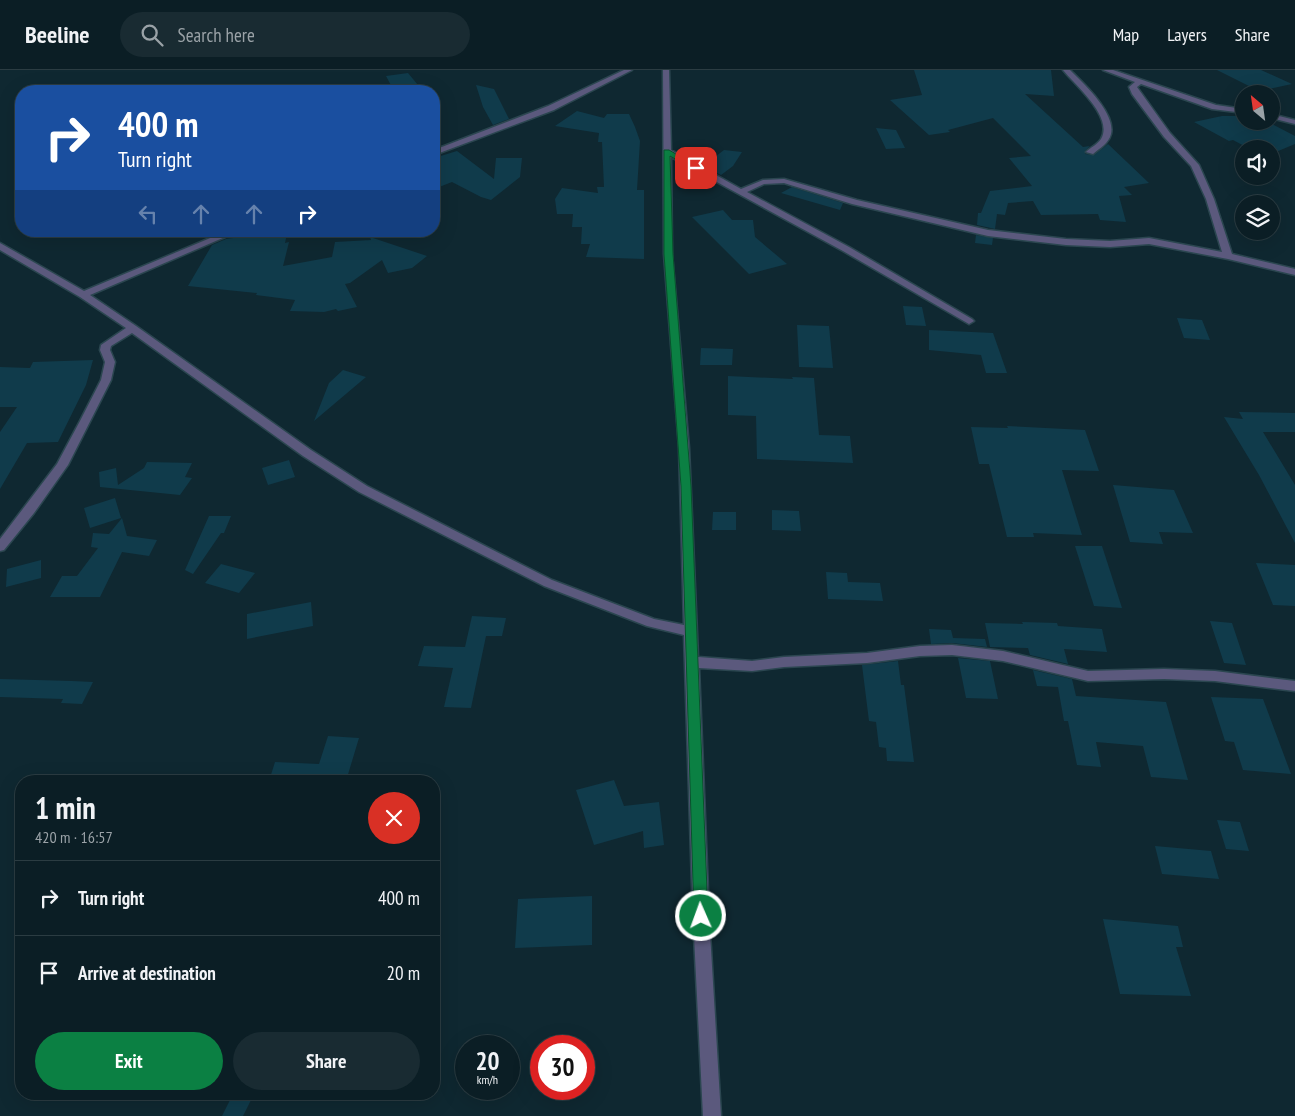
<!DOCTYPE html>
<html lang="en">
<head>
<meta charset="utf-8">
<style>
	body { margin:0; font-family:"PT Sans Narrow",sans-serif; background:#192b32; color:#f1f3f6; height:100vh; display:flex; flex-direction:column; font-size:19px; white-space:nowrap }
	* { box-sizing:border-box; margin:0 }
	p { font-size:16px; color:#9aa2a7 }
	.icon { flex:none; width:28px; height:28px; fill:none; stroke:currentColor; stroke-width:2; stroke-linecap:round; stroke-linejoin:round }
	.map { position:relative; flex:1; overflow:hidden }
	.sheet { position:absolute; left:15px; top:705px; width:425px; height:325px; display:flex; flex-direction:column; background:#0b1e25; border-radius:20px; box-shadow:0 5px 20px #0002,0 0 0 1px #2b3c42 }
	.sheet>* { flex:none }
	.hud { position:absolute; left:15px; top:15px; width:425px; height:152px; border-radius:20px; box-shadow:0 5px 20px #0002,0 0 0 1px #2b3c42; background:#1a4fa0; color:#fff; overflow:hidden }
	.needle { width:32px; rotate:331deg }
	.fabs { position:absolute; left:1235px; top:15px; display:grid; gap:10px }
	.fabs a { display:grid; place-items:center; width:45px; height:45px; border-radius:50%; background:#0b1e25; box-shadow:0 5px 20px #0002,0 0 0 1px #2b3c42; font-size:25px }
	.speed { position:absolute; left:455px; top:965px; display:flex; gap:10px; font-size:25px; font-weight:700; text-align:center }
	.speed>* { display:grid; place-content:center; width:65px; height:65px; border-radius:50%; background:#0b1e25; box-shadow:0 5px 20px #0002,0 0 0 1px #2b3c42; line-height:1 }
	.speed small { font-size:12px; font-weight:400 }
	.speed .limit { border:8px solid #d22; background:#fff; color:#111 }
	.pin { position:absolute; display:grid; place-items:center; width:42px; height:42px; color:#fff; margin:-21px; border-radius:10px; box-shadow:0 2px 8px #0006 }
	.me { position:absolute; width:55px; margin:-28px; rotate:358deg; stroke-linejoin:round; filter:drop-shadow(0 0 4px #0008) }
	.turn { display:flex; align-items:center; gap:18px; height:105px; padding:0 20px; font-size:22px }
	.turn .icon { width:65px; height:65px; stroke-width:2.5 }
	.turn b { display:block; font-size:35px; line-height:42px }
	.lanes { display:flex; align-items:center; height:48px; padding:0 20px; background:#0003; justify-content:center; gap:25px; direction:ltr }
	.lanes .off { opacity:.35 }
	.round { display:grid; place-items:center; flex:none; width:52px; height:52px; border-radius:26px; background:#192b32 }
	.summary { display:flex; align-items:center; justify-content:space-between; height:85px; padding:0 20px }
	h1 { font-size:30px; font-weight:600; line-height:38px }
	.primary-button { display:flex; gap:10px; margin-top:auto; padding:10px 20px }
	.primary-button a { flex:1; height:58px; border-radius:30px; background:#0b8043; color:#fff; font-size:20px; font-weight:600; line-height:58px; text-align:center }
	.primary-button a+a { background:#192b32; color:#f1f3f6 }
	ul { padding:0; list-style:none }
	li { display:flex; align-items:center; gap:15px; height:75px; padding:0 20px; border-top:1px solid #2b3c42 }
	li div { flex:1 }
	li b { display:block; font-size:19px }
	li em { font-style:normal }
	header { display:flex; align-items:center; gap:30px; box-sizing:border-box; height:70px; padding:0 25px; background:#0b1e25; border-bottom:1px solid #2b3c42 }
	header strong { font-size:24px }
	nav { display:flex; gap:28px; margin-inline-start:auto; font-size:18px }
	.search { width:350px; height:45px; background:#192b32; display:flex; align-items:center; gap:12px; box-sizing:border-box; padding:0 18px; border-radius:28px; color:#9aa2a7; font-size:19px }
	.map>svg:first-child { display:block }
</style>
</head>
<body>
<header>
<strong>Beeline</strong>
<div class="search"><svg class="icon" aria-label="search" viewBox="0 0 24 24"><circle cx="10" cy="10" r="6"/><path d="M15 15l6 6"/></svg>Search here</div>
<nav><a>Map</a><a>Layers</a><a>Share</a></nav>
</header>
<div class="map">
<svg width="1295" height="1046" viewBox="0 0 1295 1046">
	<rect width="100%" height="100%" fill="#0f2831"/>
	<!-- building -->
	<path fill="#103b4b" d="M914 0H1051L1054 26 1025 24 1083 77 1090 76 1085 81V84L1094 85 1108 74 1149 113 1124 117 1132 125 1119 126 1126 152 1100 150 1098 144 1041 145 1033 131 1008 133 1005 145 997 144 995 159 977 155 978 143H989H981L990 121 1032 116 1009 88 1031 86 993 48 948 60 950 62 929 65 890 30 922 25Z
		M1217 0H1261L1292 14 1259 21Z
		M408 3 423 21H394L386 6Z
		M476 15 494 19 509 49 493 55 483 37Z
		M577 41 604 48 607 44H629L635 57 640 71 637 120H644V189L586 187 590 174H581L582 157H572L573 144H557L555 129 562 118 598 123 597 117H604L602 72H598L599 63 555 56Z
		M1222 46H1244V51H1266L1295 66V74L1271 84V79H1250L1233 70 1229 71 1194 52Z
		M876 58 896 60 905 78 886 79Z
		M724 80 742 82 733 96 721 105 703 96Z
		M457 81 494 109 496 88H522L520 107 491 130 481 127 452 112 434 119V88Z
		M792 117 843 133 840 140 781 123Z
		M723 140 732 150H753L755 167 787 194 749 204 692 147Z
		M287 164 285 173 289 172 283 196 332 187 335 172 371 170 370 167 427 186 412 198 388 203 382 190 350 213 345 214 357 237 338 241 336 239 324 242 290 241 295 230 256 225 257 223 188 216 212 175 226 169 240 167Z
		M976 165 993 168 992 175 975 173Z
		M903 236 922 237 926 256 906 255Z
		M1177 248 1202 250 1210 270 1184 268Z
		M797 255 829 256 833 298 799 297Z
		M929 260 993 263 1007 303H986L981 285 929 280Z
		M701 278 733 279 732 295H700Z
		M93 290 86 315 58 372 27 373 0 419V362L17 337H0V297L30 298 33 292Z
		M343 300 366 307 314 351 329 313Z
		M728 306 793 309 792 307 814 308 819 365 850 366 853 393 757 389 756 346 728 345Z
		M1239 342 1295 343V362H1263L1295 415V473L1259 405 1224 347 1243 349Z
		M1007 356 1085 360 1099 401 1062 400 1082 465 1033 463 1034 467H1007L989 394H979L971 357 1008 358Z
		M289 390 295 407 268 415 262 398Z
		M147 392 192 393 185 407 192 408 180 425 100 417 99 402 116 398 118 415 144 398Z
		M1113 415 1174 420 1193 463 1159 462 1163 474 1130 472Z
		M115 428 121 448 90 458 84 438Z
		M772 440 799 441 801 461 772 460Z
		M713 442H736V460H712Z
		M209 446H231L224 463H221L193 504 185 500Z
		M122 448 127 466 157 470 149 486 122 482 100 527H50L62 506H77L98 478 91 477 93 463 109 464Z
		M1075 476H1102L1122 538 1094 536Z
		M41 490V508L6 517 7 499Z
		M1256 493 1295 495V536L1273 535Z
		M221 494 255 503 239 523 205 513Z
		M826 502 847 503 848 512 880 513 883 531 828 529Z
		M311 532 313 556 247 569V544Z
		M472 546 506 548 502 566H486L471 638 444 637 453 598 418 596 424 576 465 577Z
		M1210 551 1232 553 1246 595 1224 593Z
		M1022 552 1057 553 1058 556 1102 559 1107 582 1064 579 1068 594 1030 585 1028 578 990 577 985 553 1023 554Z
		M929 559 951 560 953 568 985 569 987 577 952 573 931 574Z
		M958 588 990 591 998 629 966 628Z
		M898 591 901 615H904L914 692 887 691 886 678 879 677 876 652 869 651 862 595Z
		M1033 600 1072 609 1076 626 1166 632 1188 710 1151 707 1143 676 1096 672 1101 697 1077 695 1068 651H1064L1058 617 1037 616Z
		M0 609 72 611 93 612 82 634 61 633 63 629 0 627Z
		M1211 627 1263 629 1291 704 1243 700 1234 672 1225 671Z
		M328 666 359 668 346 711H269L275 692 319 694Z
		M614 710 624 736 659 732 664 775 644 778 643 761 594 775 576 720Z
		M1217 750 1240 752 1249 781 1226 779Z
		M1155 776 1211 781 1219 809 1162 804Z
		M592 826V875L515 878 518 829Z
		M1103 849 1178 856 1183 877H1176L1191 926 1120 924Z
		M233 1024 251 1030 243 1046H222Z"/>
	<g fill="none" stroke-linecap="round" stroke-linejoin="round">
		<defs>
			<path id="minor" d="M624 0H632L554 40 434 85V80L548 36Z
				M663 0H669L671 80 741 119 763 110 784 109 857 130 988 160 1066 169 1110 171 1149 168 1222 182 1206 129 1191 96 1164 67 1132 24 1129 17 1135 12 1103 0H1113L1216 35 1244 39V43L1212 39 1141 14 1137 17 1170 63 1199 95 1214 129 1232 184 1295 199V205L1228 189 1149 174 1110 177 1066 175 988 166 852 134 784 113 764 114 747 122 849 177 972 249 974 251 969 254 843 181 671 87 672 184 689 378 698 587 752 591 784 587 867 583 920 576 952 575 1003 581 1088 601 1164 599 1215 601 1295 611V621L1215 611 1164 609 1088 611 1003 591 952 585 920 586 867 593 784 597 752 601 699 598 709 846 721 1046H703L693 846 684 565 647 556 544 516 359 422 303 386 132 263 111 276 110 280 115 292 111 310 68 395 34 443 4 480 0 481V469L57 394 80 351 101 310 105 292 100 280 101 275 126 258 80 227 0 180V173L84 221 227 161H239L90 225 136 256 311 380 367 416 552 510 654 549 684 555 679 378 664 184Z
				M1063 0H1070C1083 13 1116 43 1111 64 1109 73 1100 78 1093 84L1086 82C1091 77 1097 75 1101 69 1114 47 1075 15 1063 0Z
				M1271 44 1295 50V54L1271 48Z"/>
		</defs>
		<!-- minor casing -->
		<use href="#minor" stroke="#2b4650" stroke-width="3"/>
		<!-- minor -->
		<use href="#minor" fill="#5b597d" fill-rule="evenodd"/>
	</g>
	<!-- route -->
	<path fill="#0b8043" stroke="#07532c" d="M664 80H669L700 98 693 99 670 86 673 184 691 416 708 846 706 851 701 853 696 851 694 846 681 416 664 184Z"/>
</svg>
<div class="fabs">
<a><svg class="needle" viewBox="-14 -14 28 28"><path d="M0-13l5 13h-10z" fill="#e53935"/><path d="M0 13l5-13h-10z" fill="#9aa2a7"/></svg></a>
<a><svg class="icon" aria-label="sound" viewBox="0 0 24 24"><path d="M4 9h4l5-4v14l-5-4H4zM17 9q2 3 0 6"/></svg></a>
<a><svg class="icon" aria-label="layers" viewBox="0 0 24 24"><path d="M12 4l9 5-9 5-9-5zM3 14l9 5 9-5"/></svg></a>
</div>
<div class="speed"><div>20<small>km/h</small></div><div class="limit">30</div></div>
<div class="pin" style="left:696px;top:98px;background:#d93025"><svg class="icon" aria-label="arrive" viewBox="0 0 24 24"><path d="M6 21V4h12l-3 4 3 4H6"/></svg></div>
<svg class="me" style="left:701px;top:846px" viewBox="-20 -20 40 40"><circle r="17" fill="#0b8043" stroke="#fff" stroke-width="3"/><path d="M0-11L8 9 0 5-8 9z" fill="#fff"/></svg>
<div class="hud">
<div class="turn"><svg class="icon" aria-label="right" viewBox="0 0 24 24"><path d="M7 20v-9h11M14 6l5 5-5 5"/></svg><div><b>400 m</b>Turn right</div></div>
<div class="lanes"><svg class="icon off" aria-label="left" viewBox="0 0 24 24"><path d="M17 20v-9H6M10 6l-5 5 5 5"/></svg><svg class="icon off" aria-label="ahead" viewBox="0 0 24 24"><path d="M12 20V5M6 11l6-6 6 6"/></svg><svg class="icon off" aria-label="ahead" viewBox="0 0 24 24"><path d="M12 20V5M6 11l6-6 6 6"/></svg><svg class="icon" aria-label="right" viewBox="0 0 24 24"><path d="M7 20v-9h11M14 6l5 5-5 5"/></svg></div>
</div>
<section class="sheet">
<div class="summary"><div><h1>1 min</h1><p>420 m · 16:57</p></div><a class="round" style="background:#d93025;color:#fff"><svg class="icon" aria-label="close" viewBox="0 0 24 24"><path d="M6 6l12 12M18 6L6 18"/></svg></a></div>
<ul>
<li><svg class="icon" aria-label="right" viewBox="0 0 24 24"><path d="M7 20v-9h11M14 6l5 5-5 5"/></svg><div><b>Turn right</b></div><em>400 m</em></li>
<li><svg class="icon" aria-label="arrive" viewBox="0 0 24 24"><path d="M6 21V4h12l-3 4 3 4H6"/></svg><div><b>Arrive at destination</b></div><em>20 m</em></li>
</ul>
<div class="primary-button"><a>Exit</a><a>Share</a></div>
</section>
</div>
</body>
</html>
